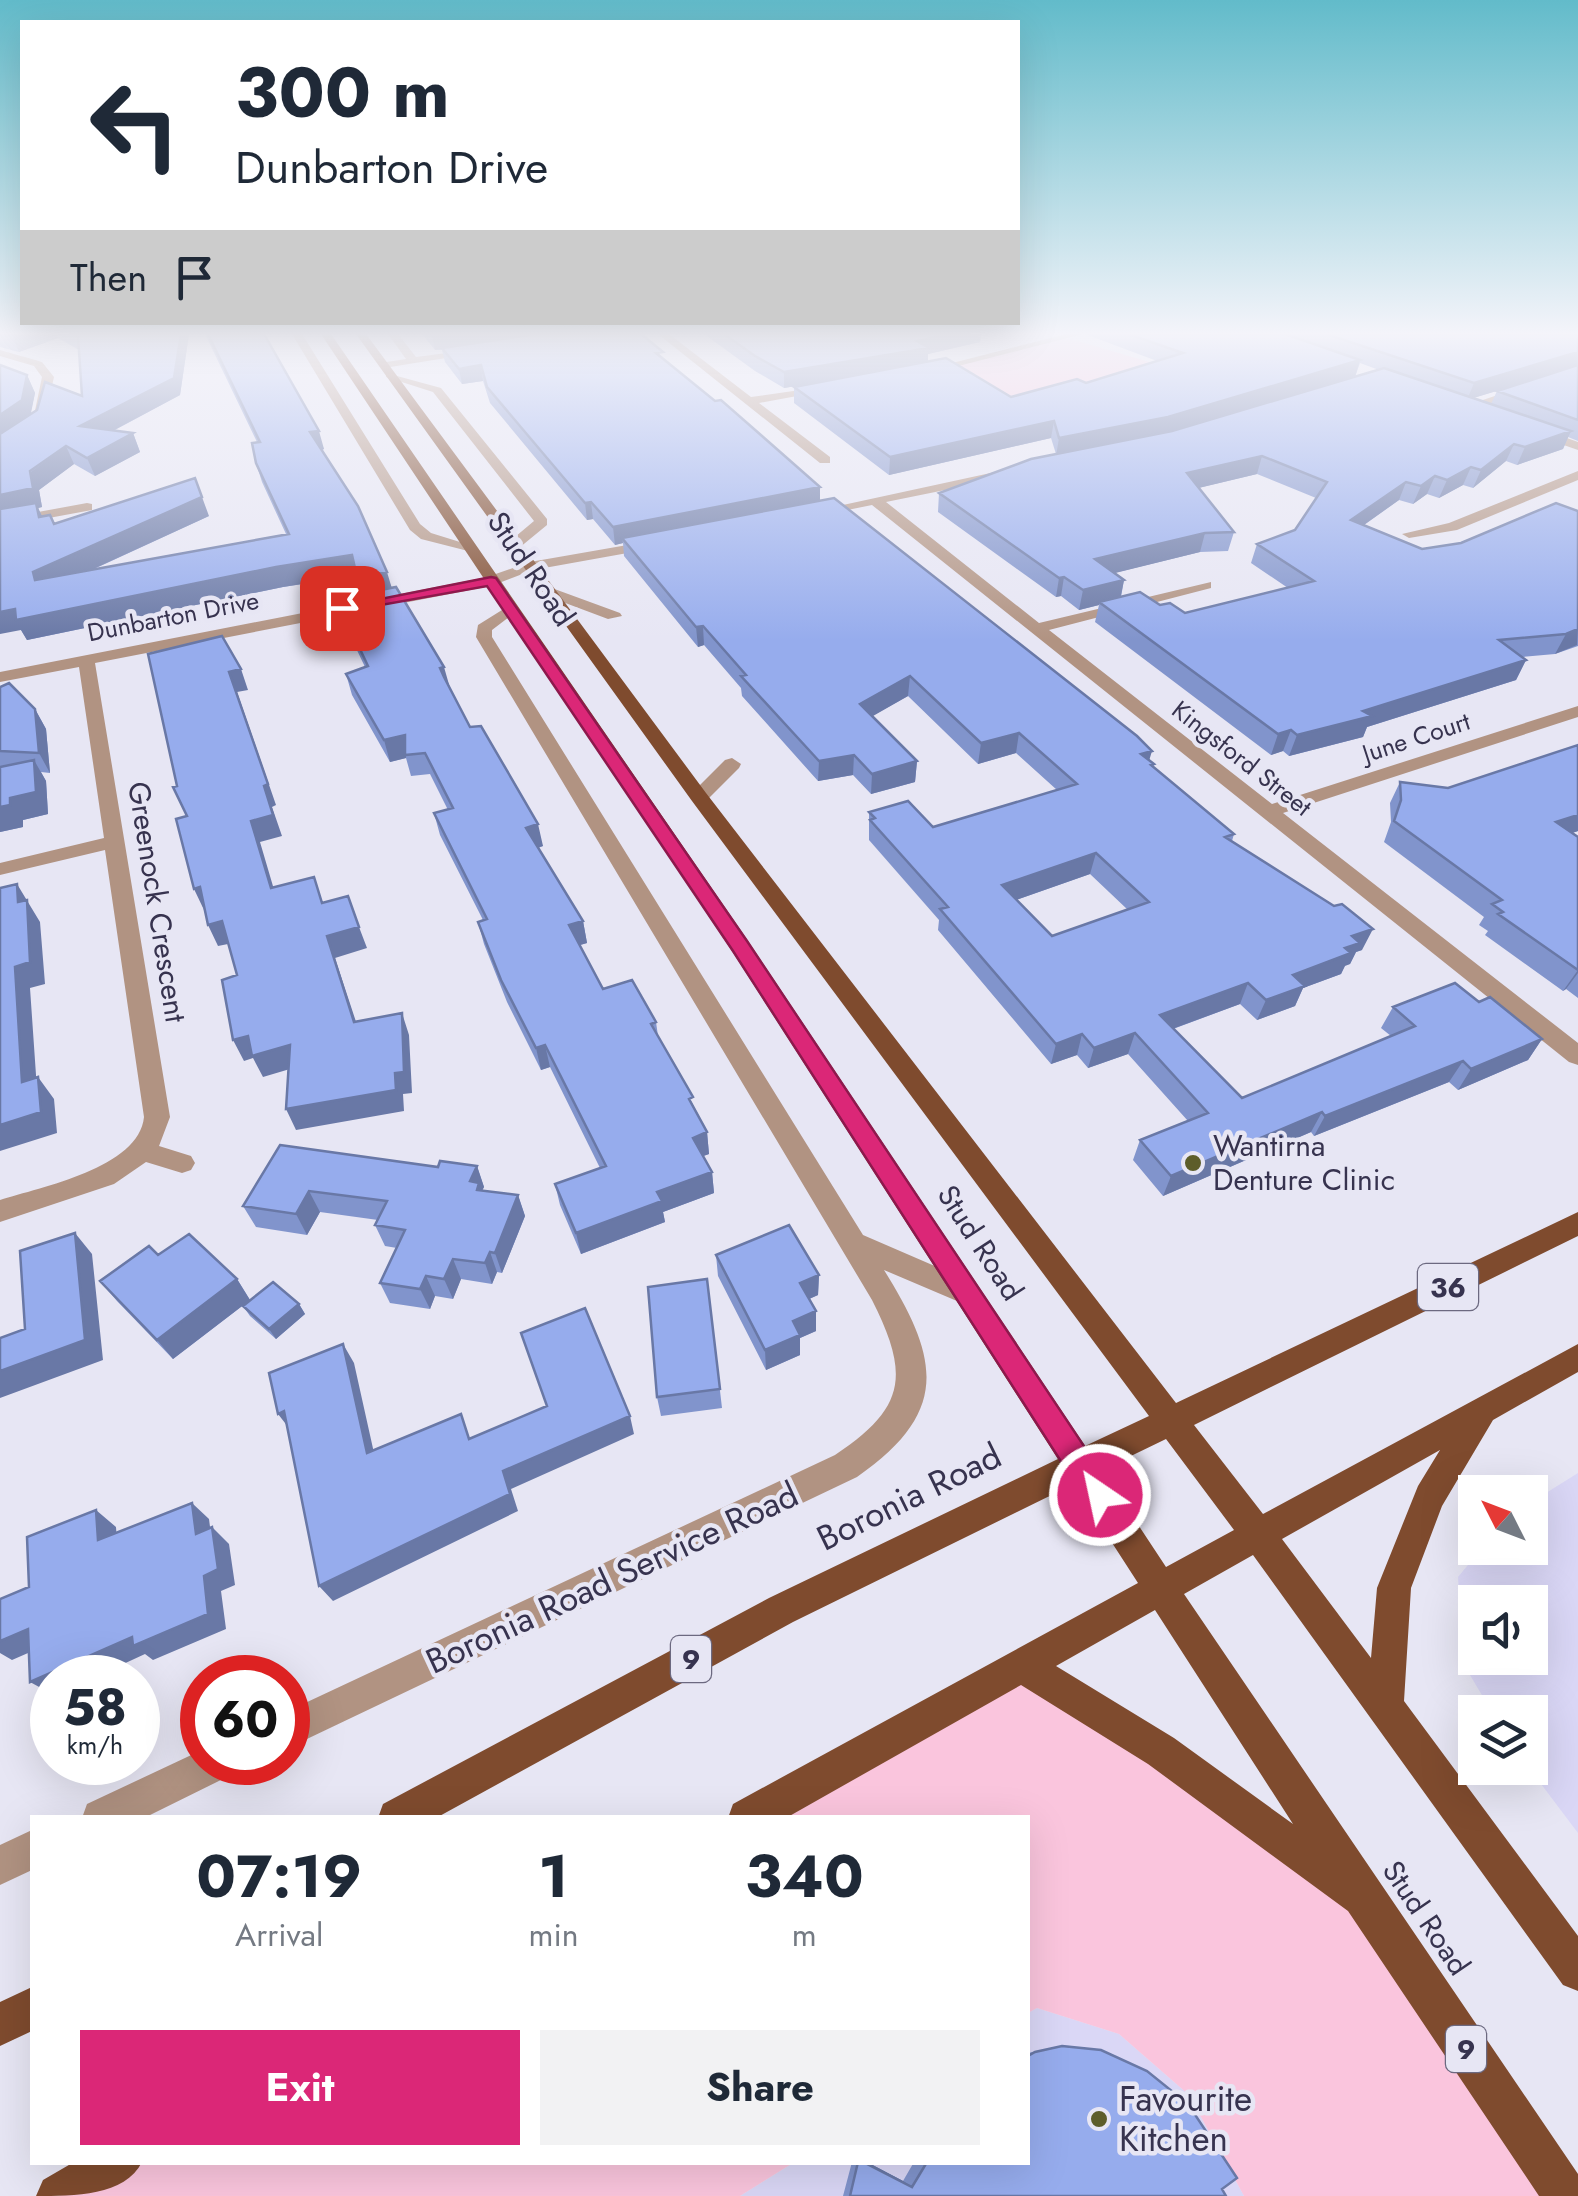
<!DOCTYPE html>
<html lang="en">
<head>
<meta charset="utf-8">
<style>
	body { margin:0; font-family:Jost,sans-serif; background:#f2f2f3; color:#1f2937; height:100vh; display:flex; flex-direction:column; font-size:38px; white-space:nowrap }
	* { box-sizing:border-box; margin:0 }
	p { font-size:32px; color:#747a83 }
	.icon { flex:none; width:55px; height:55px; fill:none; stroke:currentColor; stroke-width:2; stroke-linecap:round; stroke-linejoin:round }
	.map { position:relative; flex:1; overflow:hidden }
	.side { position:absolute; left:30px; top:1815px; width:1000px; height:350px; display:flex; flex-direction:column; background:#fff; border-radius:0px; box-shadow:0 10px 40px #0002 }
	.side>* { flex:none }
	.top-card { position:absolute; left:20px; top:20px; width:1000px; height:305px; border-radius:0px; box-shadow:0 10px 40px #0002; background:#fff; color:#1f2937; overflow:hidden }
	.needle { width:65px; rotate:312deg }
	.buttons { position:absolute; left:1458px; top:1475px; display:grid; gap:20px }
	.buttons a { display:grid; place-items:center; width:90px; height:90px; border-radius:0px; background:#fff; box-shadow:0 10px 40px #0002; font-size:50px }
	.speed { position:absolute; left:30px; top:1655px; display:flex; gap:20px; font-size:50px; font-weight:700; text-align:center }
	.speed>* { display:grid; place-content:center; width:130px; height:130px; border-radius:50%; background:#fff; box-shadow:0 10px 40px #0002; line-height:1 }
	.speed small { font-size:25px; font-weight:400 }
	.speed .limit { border:15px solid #d22; background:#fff; color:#111 }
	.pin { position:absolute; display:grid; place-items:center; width:85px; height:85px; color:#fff; margin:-42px; border-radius:20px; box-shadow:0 5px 15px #0006 }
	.me { position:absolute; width:110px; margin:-55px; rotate:326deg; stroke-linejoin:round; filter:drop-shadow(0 0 8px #0008) }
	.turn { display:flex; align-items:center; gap:35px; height:210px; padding:0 50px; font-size:45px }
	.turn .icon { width:130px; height:130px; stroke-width:2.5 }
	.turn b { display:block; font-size:70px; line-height:85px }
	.then { display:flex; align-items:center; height:95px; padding:0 50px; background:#0003; gap:20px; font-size:38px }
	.eta { display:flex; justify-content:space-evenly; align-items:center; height:170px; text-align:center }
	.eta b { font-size:60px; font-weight:700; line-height:70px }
	.action { display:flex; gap:20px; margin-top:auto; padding:20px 50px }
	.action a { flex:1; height:115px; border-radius:0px; background:#db2777; color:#fff; font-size:40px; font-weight:700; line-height:115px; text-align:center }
	.action a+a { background:#f2f2f3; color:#1f2937 }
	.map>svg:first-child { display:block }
</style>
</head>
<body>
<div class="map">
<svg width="1578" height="2196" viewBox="0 0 1578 2196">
	<rect width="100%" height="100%" fill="#e7e6f4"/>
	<!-- built -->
	<path fill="#dad7f6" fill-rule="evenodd" d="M1578 1473V1833L1529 1768 1530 1712H1492L1464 1665 1458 1577 1482 1548H1530V1503ZM1475 1602H1530V1658H1475Z
		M1037 2008 1119 2034 1189 2095 1244 2196H740L793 2163 1028 2162V2013Z"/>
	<!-- green -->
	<path fill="#fac5dd" d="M1064 337 1173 369 1019 407 951 366Z
		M1021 1665 1366 1902 1566 2196H1244L1189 2095 1119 2034 1037 2008 1028 2013V1818H747Z
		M120 2162 793 2163 740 2196H59Z"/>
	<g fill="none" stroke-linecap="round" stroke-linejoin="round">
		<!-- street -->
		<path fill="#b19382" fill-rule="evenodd" d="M292 334H302L420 524 431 533 476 547V553L421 539 410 530Z
			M388 334H398L416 357 478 349 483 352 384 368 380 363 406 359Z
			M658 334H669L751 397 828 386 824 391 759 403 830 457V463H820Z
			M1066 334H1083L923 375 917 372Z
			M0 350 42 362 54 377 43 425 0 453V443L33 420 42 377 34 366 0 356Z
			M1578 368V375L1472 410 1462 407Z
			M386 373 441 388 547 519V525L519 548H509V542L534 521 433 392 386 377Z
			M1536 427 1578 442V450L1532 434Z
			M1009 469 1014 470V476L886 502 1039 623 1211 582V588L1049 630 1272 804 1578 706V717L1283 813 1578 1043V1065L1569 1062 872 505 813 517 806 513Z
			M1578 471V480L1457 530 1409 538 1402 534 1449 523Z
			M87 503 92 504V510L0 527V519Z
			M656 540 663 544 661 547 533 570 491 586 95 663 170 1117 159 1146 191 1156 195 1163 191 1170 182 1173 146 1162 114 1184 0 1222V1200C41 1187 139 1168 144 1117L105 850 0 875V863L104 838 79 667 0 682V672L487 577 530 562Z
			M549 587 620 613 622 616 608 619 544 595V589Z
			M510 605 518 610 492 630V637L863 1235 974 1283 978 1292 974 1301 964 1304 884 1270C939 1358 951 1412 857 1477L288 1748V1711L835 1455C906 1408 910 1375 872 1300L476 637 478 625Z
			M732 758 741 764 739 768 706 801H692V793L725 760Z
			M202 1750V1762H237L231 1775 144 1818H82L87 1804Z
			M32 1830V1870L0 1885V1845Z"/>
		<!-- primary -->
		<path fill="#7f4b2e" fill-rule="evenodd" d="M321 334H331L748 941 1085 1446 1149 1416 692 801 356 334H366L706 793 1176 1403 1578 1212V1236L1194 1425 1263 1514 1578 1344V1372L1493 1420 1442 1506 1411 1588 1404 1701 1578 1936V1991L1563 1985 1253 1555 1184 1594 1578 2174V2196H1539L1348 1911 1148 1764 1021 1685 786 1818H728L733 1804 1138 1583 1074 1484 793 1622 436 1818H378L383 1804 769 1598 1058 1459 732 951ZM1166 1439 1234 1530 1166 1567 1102 1470ZM1440 1450 1418 1486 1377 1588 1371 1658 1282 1539ZM1155 1610 1293 1824 1174 1738 1056 1666Z
			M32 1987V2031L0 2046V2002Z
			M74 2162H142C125 2196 74 2196 36 2196L43 2180Z"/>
	</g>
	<!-- wall -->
	<path fill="#8194cc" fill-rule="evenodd" d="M0 334H189L180 395 113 431 133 433 140 452 95 476 74 464 39 490 42 507 38 508 42 516 54 524 209 516 94 569 286 534 262 482 256 463 257 442 205 334H264L324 449 322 450 392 588 470 727 543 846 538 848 583 921 587 943 580 945 603 989 656 1022 658 1036 707 1132 709 1154 703 1156 712 1172 714 1193 663 1212 665 1222 581 1254 560 1205 555 1184 600 1168 550 1067 541 1070 507 1002 484 944 478 922 483 920 440 835 434 813 448 810 430 774 411 776 406 758 390 762 352 695 346 674 365 667 345 625 339 605 361 599 356 576 283 587 27 640 21 630 27 375 35 393 30 415 82 396 79 350 58 338 19 352 0 347Z
		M422 334H641L664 359 820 501 1154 764V767L1234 834 1232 841 1362 950 1356 952 1350 964 1345 965 1341 974 1303 988 1295 1006 1257 1020 1240 1004 1173 1029 1242 1098 1391 1036 1381 1028 1393 1007 1479 1002 1542 1039 1528 1060 1458 1090 1449 1082 1314 1136 1311 1132 1163 1196 1133 1160 1140 1140 1188 1121 1128 1054 1088 1068 1077 1055 1051 1064 938 930 939 920 869 840V812L933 827 1057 790 1016 753 978 764 908 696 872 716 917 761 915 782 871 794 853 775 818 781 742 696 741 688 704 645 698 647 624 556 623 543 615 545 593 519 587 520 490 403 483 381 462 384 445 362 442 350H435ZM1090 874 1128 910 1052 936 1016 900Z
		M704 334H981L980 342 928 354V362L1011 397 1086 383 1157 361 1085 334H1578V441L1568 437 1563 449 1517 465 1506 461 1473 488 1463 485 1439 498 1427 494 1413 504 1399 500 1364 525 1422 549 1461 543 1578 511V646L1555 654 1522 657 1526 660 1516 680 1367 727 1363 737 1289 756 1283 751 1271 755 1095 622 1099 605 1079 610 1061 596 1056 597 938 512 939 493 1056 454 1051 438 889 475 794 403V387L814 383 784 388 755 371ZM1360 363 1379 370 1355 377ZM1523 383 1497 391 1491 404 1473 398ZM1257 474 1316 498 1295 530 1257 544 1251 563 1288 588 1185 613 1160 605 1121 597 1124 580 1114 573 1200 552 1228 551 1234 532 1198 488Z
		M0 687 35 709 46 729 50 773 41 772 46 781 48 814 23 820V827L0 832Z
		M1578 745V831L1572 833 1578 837V998L1566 989 1563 991 1485 935 1488 931 1479 925 1484 917 1384 842 1391 822 1390 803 1400 782 1448 788Z
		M280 1145 438 1167 477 1166 484 1187 482 1190 518 1195 525 1216 502 1273 497 1272 492 1284 461 1279 453 1299 435 1296 430 1309 390 1303 380 1283 397 1248 385 1246 375 1225 378 1220 320 1212 307 1235 256 1227 243 1206Z
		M716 1255 819 1275 818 1295 809 1299 816 1331 800 1338V1355L766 1370 718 1276Z
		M237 1279 250 1300 173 1359 117 1301 100 1281Z
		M707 1279 722 1408 661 1416 657 1397Z
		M299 1304 305 1314 276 1339 250 1316 243 1306Z
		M1062 2046 1222 2189 1226 2196H843L852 2162H867L903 2181 914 2162H1028V2053Z"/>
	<!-- shaded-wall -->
	<path fill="#6978a6" d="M17 334H56L58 338 19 352 12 335Z
		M181 334H189L180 395 88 444 80 426Z
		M448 334H555L435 350 432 336Z
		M950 334H981L980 342 928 354V364L784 388V372Z
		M1578 352V366L1467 400 1474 383Z
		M1360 360 1355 377 1164 434 1056 456 1059 438Z
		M481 365 483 381 462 384 459 369Z
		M27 375 35 393 30 418 0 438V415Z
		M1054 421 1051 438 889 475 890 457Z
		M319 431 324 449 316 451 310 432Z
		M1571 431 1563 449 1517 465 1525 447Z
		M133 433 140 452 95 476 87 458Z
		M1514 444 1506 461 1473 488 1481 470Z
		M66 446 74 464 39 490 42 507 38 508 45 522 39 517 0 516V495Z
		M1262 456 1257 474 1182 492 1187 473Z
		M1471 467 1463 485 1439 498 1447 480Z
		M1435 476 1427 494 1413 504 1421 486Z
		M1406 482 1399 500 1344 539 1351 520Z
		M820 487V504L622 538 623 543 615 545 613 527Z
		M202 497 209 516 43 592 35 580 33 572Z
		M591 502 593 519 587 520 585 503Z
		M1205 533 1200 552 1091 579 1095 559Z
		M352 555 357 575 283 587 27 640 21 630 0 634V612Z
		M387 572 393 592 362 598 357 577Z
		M1064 577 1061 596 1056 597 1059 578Z
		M1124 580 1120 600 1099 602V605L1079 610 1083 590Z
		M703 626 704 645 698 647 696 627Z
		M1578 629 1577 645 1555 654 1566 634Z
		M1526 660 1516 680 1367 727 1363 737 1289 756 1297 735 1363 711Z
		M444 667 450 688 440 668Z
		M241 669 248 690 237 692 276 805 272 807 282 836 260 842 280 910 271 888 251 821 229 672Z
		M910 676 908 696 859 724 860 704Z
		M35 709 46 729 50 773 39 753Z
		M1291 730 1283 751 1271 755 1278 734Z
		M1019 733 1016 753 978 764 981 743Z
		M405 735 406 758 390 762 384 740Z
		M1152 751 1146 771 1141 754Z
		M854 755 853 775 818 781 819 761Z
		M34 760 46 781 48 814 23 820V827L0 832V807L10 798Z
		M917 761 915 782 871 794 872 774Z
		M1578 815V831L1543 843 1556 822Z
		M538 824 543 846 530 850 526 828Z
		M1096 853 1090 874 999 906 1002 885Z
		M17 884 40 922 45 984 30 988 38 1104 22 1082 15 967 18 902Z
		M200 887 204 910 194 889Z
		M222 921 233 943 218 946 208 925Z
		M583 921 587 943 573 947 569 925Z
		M359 927 367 948 335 958 363 1043 354 1022 327 936Z
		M1373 929 1362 950 1356 952 1350 964 1345 966 1341 974 1303 988 1295 1006 1257 1020 1266 1000 1293 975 1352 936Z
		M1578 970V973L1566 989 1563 991Z
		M1248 983 1240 1004 1153 1036 1160 1015Z
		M402 1013 409 1035 412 1093 403 1094 404 1111 296 1130 286 1109 395 1073Z
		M1135 1033 1128 1054 1088 1068 1094 1048Z
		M1082 1034 1077 1055 1051 1064 1056 1044Z
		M248 1036 290 1045 300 1066 263 1077 253 1058 244 1061 233 1040Z
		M1542 1039 1528 1060 1458 1090 1471 1069Z
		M545 1045 550 1067 541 1070 536 1048Z
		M1463 1061 1449 1082 1314 1136 1325 1116Z
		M38 1077 54 1099 57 1133 0 1151V1125Z
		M1322 1112 1311 1132 1163 1196 1171 1176Z
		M707 1132 709 1154 695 1159 693 1138Z
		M477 1166 484 1187 482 1191 487 1204 470 1181Z
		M712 1172 714 1193 663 1212 665 1222 581 1254 576 1233 657 1192Z
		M309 1191 320 1212 307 1235 296 1214Z
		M518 1195 525 1216 502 1273 495 1253Z
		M75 1233 92 1254 103 1360 0 1398V1371L85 1340Z
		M490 1252 497 1272 492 1284 485 1263Z
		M453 1259 461 1279 453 1299 444 1279Z
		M819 1275 818 1295 800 1303V1283Z
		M426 1276 435 1296 430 1309 420 1289Z
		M237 1279 250 1300 173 1359 157 1340Z
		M299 1304 305 1314 276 1339 269 1329Z
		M816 1311V1331L800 1338V1355L766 1370 765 1350 793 1321Z
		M343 1344 354 1363 378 1471 367 1453Z
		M284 1411 292 1432 278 1414Z
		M630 1416 634 1434 511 1489 518 1511 333 1601 319 1586 503 1471Z
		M192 1503 209 1519 213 1550 196 1534Z
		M96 1510 116 1527 118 1556 98 1540Z
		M212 1527 229 1544 235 1585 221 1591 226 1629 153 1660 145 1654 93 1678H52V1694L30 1682 204 1576Z
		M28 1629 51 1643 12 1660 0 1653V1641Z
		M863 2162H867L903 2181 912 2187Z"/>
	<!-- building -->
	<path fill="#96aced" stroke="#6978a6" stroke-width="2.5" fill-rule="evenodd" d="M73 334H181L174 378 80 426 133 433 87 458 66 446 30 471 33 488 0 495V434L37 410 45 382 82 396 78 336Z
		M208 334H264L319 431 310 432 358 506 387 572 357 577 352 555 276 567 16 620 15 609 0 612V509L36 503 39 517 50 515 54 524 195 478 202 497 33 572 35 580 289 534 256 463 252 443 260 442Z
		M536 334H641L663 352 656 353 715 401 721 400 820 487 613 527 591 502 585 503 487 387 481 365 459 369 442 348Z
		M724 334H950L917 341 929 348 784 372 755 356Z
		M1128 334H1285L1360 360 1168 417 1059 438 1054 421 890 457 794 387 946 358 1011 397 1077 379 1086 383 1183 353Z
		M1326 334H1578V352L1474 383Z
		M0 365 27 375 22 400 0 415Z
		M1578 365V420L1497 391Z
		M1384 368 1571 431 1525 447 1514 444 1481 470 1471 467 1447 480 1435 476 1421 486 1406 482 1351 520 1422 549 1461 543 1556 503 1578 511V629L1566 634 1499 640 1526 660 1363 711 1372 716 1297 735 1291 730 1278 734 1099 602 1140 592 1160 605 1170 603 1185 613 1314 581 1257 544 1295 530 1327 482 1262 456 1187 473 1234 532 1205 533 1095 559 1124 580 1083 590 1064 577 1059 578 939 493 1031 459 1172 431Z
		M834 498 1137 736 1152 751 1141 754 1154 764 1151 765 1234 834 1225 837 1334 906 1342 904 1373 929 1352 936 1360 943 1345 948 1351 953 1293 975 1305 986 1266 1000 1248 983 1160 1015 1242 1098 1415 1026 1393 1007 1455 983 1479 1002 1490 997 1542 1039 1471 1069 1463 1061 1325 1116 1322 1112 1171 1176 1140 1140 1208 1113 1135 1033 1094 1048 1082 1034 1056 1044 940 909 948 907 870 820 875 818 869 812 908 801 933 827 1077 784 1019 733 981 743 910 676 860 704 917 761 872 774 854 755 819 761 741 676 746 675 703 626 696 627 622 538ZM1096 853 1149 902 1052 936 1002 885Z
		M396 587 444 667 440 668 444 677 470 727 481 726 538 824 526 828 583 921 569 925 603 989 632 980 656 1022 651 1024 693 1097 689 1099 707 1132 693 1138 712 1172 657 1192 662 1201 576 1233 555 1184 606 1166 545 1045 536 1048 501 980 478 922 487 919 434 813 453 808 425 753 405 755V735L384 740 346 674 368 666 339 605 361 599 360 594Z
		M222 636 241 669 229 672 268 784 264 786 273 815 251 821 271 888 314 877 322 903 348 896 359 927 327 936 354 1022 402 1013 404 1072 395 1073 396 1090 286 1109 290 1045 252 1056 248 1036 233 1040 222 980 237 975 222 921 208 925 200 887 194 889 176 819 187 816 173 787 177 786 148 654Z
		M9 683 35 709 39 753 0 751V687Z
		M1578 745V815L1556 822 1578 837V970L1498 914 1503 912 1492 904 1502 900 1394 821 1401 800 1400 782 1448 788Z
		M34 760 36 792 10 798V805L0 807V767Z
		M17 884 18 902 27 900 30 962 15 967 22 1082 38 1077 41 1112 0 1125V888Z
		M280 1145 438 1167 440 1161 477 1166 470 1181 479 1183 477 1190 518 1195 495 1253 490 1252 485 1263 453 1259 444 1279 426 1276 420 1289 380 1283 405 1230 375 1225 387 1201 309 1191 296 1214 243 1206Z
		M789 1225 819 1275 800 1283 816 1311 793 1321 800 1335 765 1350 716 1255Z
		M75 1233 85 1340 0 1371V1338L25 1329 20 1251Z
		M189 1234 237 1279 157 1340 100 1281 149 1246 158 1255Z
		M707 1279 720 1389 657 1397 648 1287Z
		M273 1282 299 1304 269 1329 243 1306Z
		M585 1308 630 1416 503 1471 510 1494 319 1586 284 1411 278 1414 269 1373 343 1344 367 1453 461 1414 469 1439 547 1406 521 1333Z
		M192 1503 196 1534 212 1527 218 1569 204 1576 208 1614 133 1646 132 1637 30 1682 28 1629 0 1641V1599L29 1587 27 1537 96 1510 98 1540Z
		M1062 2046 1101 2050 1147 2071 1188 2104 1237 2178 1222 2189 1226 2196H850L858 2162H863L912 2187 927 2162H1028V2056L1035 2052Z"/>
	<!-- sky -->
	<linearGradient id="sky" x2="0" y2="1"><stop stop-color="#62bbca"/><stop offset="0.52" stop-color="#f4f4fa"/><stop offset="1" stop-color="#f4f4fa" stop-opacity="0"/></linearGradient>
	<rect width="1578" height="641" fill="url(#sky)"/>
	<!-- route -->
	<path fill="#db2777" stroke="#8e194d" stroke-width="2.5" d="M491 577 496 578 747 941 1110 1485 1114 1495 1110 1505 1100 1509 1089 1505 733 951 487 586 342 612 335 608Z"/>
	<!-- markers -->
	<g fill="#5d5d2a" stroke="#e7e6f4" stroke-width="4">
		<circle cx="1193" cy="1163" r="10"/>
		<circle cx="1099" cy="2119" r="10"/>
	</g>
	<g text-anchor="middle" stroke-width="9" stroke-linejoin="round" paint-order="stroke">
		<!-- far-street labels -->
		<g font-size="25" fill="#37334f" stroke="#e7e6f4">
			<text transform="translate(173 616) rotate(-11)" y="9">Dunbarton Drive</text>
			<text transform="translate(1416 737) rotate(-18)" y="9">June Court</text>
			<text transform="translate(1242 758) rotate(38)" y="9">Kingsford Street</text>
		</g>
		<!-- shield labels -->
		<g fill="#e7e6f4" stroke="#6c6980" stroke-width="2.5">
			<rect x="1418" y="1264" width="60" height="46" rx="8"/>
			<rect x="671" y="1636" width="40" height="46" rx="8"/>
			<rect x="1446" y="2026" width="40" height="46" rx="8"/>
		</g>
		<g font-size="28" font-weight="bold" fill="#37334f">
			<text x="1448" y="1297">36</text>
			<text x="691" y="1669">9</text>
			<text x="1466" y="2059">9</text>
		</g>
		<!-- street labels -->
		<g font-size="30" fill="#37334f" stroke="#e7e6f4">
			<text transform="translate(531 569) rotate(56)" y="10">Stud Road</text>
			<text transform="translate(157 902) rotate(81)" y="10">Greenock Crescent</text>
			<text transform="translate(980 1243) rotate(57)" y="10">Stud Road</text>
			<text transform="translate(1426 1918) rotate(56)" y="10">Stud Road</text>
		</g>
		<!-- poi labels -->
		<g font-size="30" fill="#37334f" stroke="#e7e6f4" text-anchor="start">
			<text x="1213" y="1156">Wantirna<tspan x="1213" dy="34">Denture Clinic</tspan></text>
		</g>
		<!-- near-street labels -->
		<g font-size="35" fill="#37334f" stroke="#e7e6f4">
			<text transform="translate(909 1497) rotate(-26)" y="12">Boronia Road</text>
			<text transform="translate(612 1578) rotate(-25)" y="12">Boronia Road Service Road</text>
		</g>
		<!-- near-poi labels -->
		<g font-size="35" fill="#37334f" stroke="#e7e6f4" text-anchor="start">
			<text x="1119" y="2111">Favourite<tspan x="1119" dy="40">Kitchen</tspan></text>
		</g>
	</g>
</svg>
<div class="buttons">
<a><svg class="needle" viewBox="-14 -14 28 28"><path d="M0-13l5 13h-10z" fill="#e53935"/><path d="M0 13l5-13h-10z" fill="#747a83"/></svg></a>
<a><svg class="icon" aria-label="sound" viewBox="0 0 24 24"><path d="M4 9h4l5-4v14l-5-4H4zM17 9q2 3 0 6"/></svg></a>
<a><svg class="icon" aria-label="layers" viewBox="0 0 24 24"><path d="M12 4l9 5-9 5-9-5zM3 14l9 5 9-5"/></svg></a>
</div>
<div class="speed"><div>58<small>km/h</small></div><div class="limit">60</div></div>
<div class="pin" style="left:342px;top:608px;background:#d93025"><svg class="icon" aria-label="arrive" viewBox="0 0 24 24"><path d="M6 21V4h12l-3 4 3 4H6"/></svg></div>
<svg class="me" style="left:1100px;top:1495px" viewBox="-20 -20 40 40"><circle r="17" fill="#db2777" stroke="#fff" stroke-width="3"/><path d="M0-11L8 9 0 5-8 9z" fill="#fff"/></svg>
<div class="top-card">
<div class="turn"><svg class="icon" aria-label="left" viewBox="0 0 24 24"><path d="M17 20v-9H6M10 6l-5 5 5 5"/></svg><div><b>300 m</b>Dunbarton Drive</div></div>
<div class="then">Then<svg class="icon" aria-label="arrive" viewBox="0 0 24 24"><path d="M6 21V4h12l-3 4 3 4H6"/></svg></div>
</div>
<section class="side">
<div class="eta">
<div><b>07:19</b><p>Arrival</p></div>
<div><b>1</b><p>min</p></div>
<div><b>340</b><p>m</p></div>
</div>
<div class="action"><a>Exit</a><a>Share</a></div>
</section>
</div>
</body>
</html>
